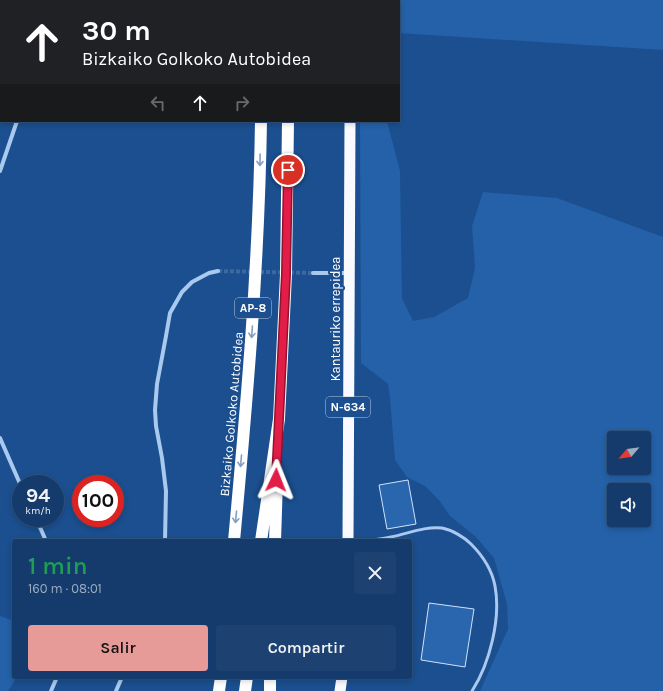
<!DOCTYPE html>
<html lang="es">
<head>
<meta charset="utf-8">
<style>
	body { margin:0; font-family:Karla,sans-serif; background:#1d4271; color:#f1f3f6; height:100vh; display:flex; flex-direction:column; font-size:15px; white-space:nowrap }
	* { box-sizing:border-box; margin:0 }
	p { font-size:13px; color:#9dadc1 }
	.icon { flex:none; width:22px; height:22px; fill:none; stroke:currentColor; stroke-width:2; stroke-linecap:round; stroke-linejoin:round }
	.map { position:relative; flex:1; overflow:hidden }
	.panel { position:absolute; left:12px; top:539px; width:400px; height:140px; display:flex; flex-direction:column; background:#143b6b; border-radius:4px; box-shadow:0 2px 6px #0003,0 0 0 1px #33557e }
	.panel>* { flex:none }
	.guide { position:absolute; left:0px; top:0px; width:400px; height:122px; box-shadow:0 2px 6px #0003,0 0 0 1px #33557e; background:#202124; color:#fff; overflow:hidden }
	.needle { width:26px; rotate:241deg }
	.fabs { position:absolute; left:607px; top:431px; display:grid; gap:8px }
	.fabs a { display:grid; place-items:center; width:44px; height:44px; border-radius:4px; background:#143b6b; box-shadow:0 2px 6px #0003,0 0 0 1px #33557e; font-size:20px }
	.speed { position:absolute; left:12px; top:475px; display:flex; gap:8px; font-size:20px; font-weight:700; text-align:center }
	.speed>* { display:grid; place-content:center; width:52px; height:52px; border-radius:50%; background:#143b6b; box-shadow:0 2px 6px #0003,0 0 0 1px #33557e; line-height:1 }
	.speed small { font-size:10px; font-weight:400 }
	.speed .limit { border:6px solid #d22; background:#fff; color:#111 }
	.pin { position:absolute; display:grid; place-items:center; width:34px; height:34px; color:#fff; margin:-17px; border:2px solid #fff; border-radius:50%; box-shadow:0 1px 4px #0007 }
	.me { position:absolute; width:44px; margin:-22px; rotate:2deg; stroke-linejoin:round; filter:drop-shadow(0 0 3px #0008) }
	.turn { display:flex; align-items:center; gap:14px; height:84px; padding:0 16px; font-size:18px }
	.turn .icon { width:52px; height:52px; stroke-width:2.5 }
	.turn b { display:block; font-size:28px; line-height:34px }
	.lanes { display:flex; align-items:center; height:38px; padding:0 16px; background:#0003; justify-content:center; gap:20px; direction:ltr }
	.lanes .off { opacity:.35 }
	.round { display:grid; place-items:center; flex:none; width:42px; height:42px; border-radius:4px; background:#1d4271 }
	.summary { display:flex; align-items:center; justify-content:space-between; height:68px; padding:0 16px }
	h1 { font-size:24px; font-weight:600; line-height:30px; color:#1e9e55 }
	.action { display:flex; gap:8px; margin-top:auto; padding:8px 16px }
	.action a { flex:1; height:46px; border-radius:4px; background:#e69b98; color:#111; font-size:16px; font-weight:600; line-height:46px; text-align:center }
	.action a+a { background:#1d4271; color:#f1f3f6 }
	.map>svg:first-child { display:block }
</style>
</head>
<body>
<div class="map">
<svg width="663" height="691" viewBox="0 0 663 691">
	<rect width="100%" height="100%" fill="#1b4f8f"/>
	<!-- green -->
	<path fill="#2461a8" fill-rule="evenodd" d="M361 0H663V50L399 33V1Z
		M360 121H387L400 171 402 298 413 321 434 317 468 298 475 268 472 226 483 192 557 198 663 237V691H480L508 629 507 604 494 558 476 537 450 516 439 500 425 486 407 477 395 460 390 398 388 384 361 363ZM614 438H644V468H614ZM614 490H644V520H614Z
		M0 616 14 621V677H17L8 691H0Z"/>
	<!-- building -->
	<path fill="#2a66ad" stroke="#cfe3fa" d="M408 480 416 524 387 529 379 485Z
		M429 603 474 609 465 667 421 660Z"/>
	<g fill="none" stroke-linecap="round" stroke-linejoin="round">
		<!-- minor-tunnel -->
		<path stroke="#3d69a0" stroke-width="4" stroke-dasharray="4 2" stroke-linecap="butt" d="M218 271 313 273"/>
		<!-- service -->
		<path stroke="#a9c9ee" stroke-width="3" d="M364 541C373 540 382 539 391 537 407 534 425 526 442 528 452 530 464 537 471 544 482 555 492 570 495 586 501 618 490 663 472 691"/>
		<!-- minor -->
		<path stroke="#a9c9ee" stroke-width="4" d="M62 1V0
			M0 171 17 121
			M313 273H348
			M0 438 21 486
			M36 518 46 541
			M165 541 166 491 162 458 156 426 155 410 157 384 166 336 170 313 182 292 192 282 209 273 218 271
			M51 691 57 677
			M116 691 122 677"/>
		<!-- trunk -->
		<path stroke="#f8faff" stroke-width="11" d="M350 1V0
			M348 541 350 121
			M340 691 342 677"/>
		<!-- motorway -->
		<path stroke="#fff" stroke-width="12" d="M261 0V1
			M290 1V0
			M234 541C247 401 259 262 261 121
			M261 541 279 419 286 274 288 121
			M275 541 277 480
			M219 691 221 677
			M245 691 247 677
			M270 691V677"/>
	</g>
	<!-- one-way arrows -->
	<defs><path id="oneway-shaft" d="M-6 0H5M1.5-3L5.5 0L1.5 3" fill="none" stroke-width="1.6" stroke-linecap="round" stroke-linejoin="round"/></defs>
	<g stroke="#829ec1">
		<use href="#oneway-shaft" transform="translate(260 160) rotate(91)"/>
		<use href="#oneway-shaft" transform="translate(252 332) rotate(94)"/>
		<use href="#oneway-shaft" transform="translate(241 461) rotate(95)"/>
		<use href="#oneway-shaft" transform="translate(236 517) rotate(95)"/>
	</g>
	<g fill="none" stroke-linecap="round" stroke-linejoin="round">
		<defs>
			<path id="route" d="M276 480 286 274 288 170"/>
		</defs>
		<!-- route casing -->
		<use href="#route" stroke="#92132f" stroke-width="10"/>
		<!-- route -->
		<use href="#route" stroke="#e11d48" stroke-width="7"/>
	</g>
	<g text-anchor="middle" stroke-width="4" stroke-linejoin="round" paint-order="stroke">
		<!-- shield labels -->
		<g fill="#1b4f8f" stroke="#bbcadd" stroke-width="1">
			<rect x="235" y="298" width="36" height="20" rx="3"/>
			<rect x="326" y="397" width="44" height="20" rx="3"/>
		</g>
		<g font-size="12" font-weight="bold" fill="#fff">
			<text x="253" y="312">AP-8</text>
			<text x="348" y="411">N-634</text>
		</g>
		<!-- street labels -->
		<g font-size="13" fill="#fff" stroke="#1b4f8f">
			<text transform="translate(335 319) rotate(-90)" y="5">Kantauriko errepidea</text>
			<text transform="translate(231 414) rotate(-85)" y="5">Bizkaiko Golkoko Autobidea</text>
		</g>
	</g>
</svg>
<div class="fabs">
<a><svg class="needle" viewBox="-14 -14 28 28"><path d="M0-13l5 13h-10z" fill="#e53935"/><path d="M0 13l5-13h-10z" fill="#9dadc1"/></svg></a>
<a><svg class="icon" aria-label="sound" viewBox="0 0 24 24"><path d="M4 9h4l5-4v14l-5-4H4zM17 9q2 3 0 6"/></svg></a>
</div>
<div class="speed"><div>94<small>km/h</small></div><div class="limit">100</div></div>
<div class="pin" style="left:288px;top:170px;background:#d93025"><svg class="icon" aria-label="arrive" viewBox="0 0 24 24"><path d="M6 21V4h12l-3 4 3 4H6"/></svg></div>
<svg class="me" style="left:276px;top:480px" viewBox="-20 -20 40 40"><path d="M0-17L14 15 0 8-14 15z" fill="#e11d48" stroke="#fff" stroke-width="4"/></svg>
<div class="guide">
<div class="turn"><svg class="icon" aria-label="ahead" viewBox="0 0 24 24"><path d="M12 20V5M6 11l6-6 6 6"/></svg><div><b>30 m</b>Bizkaiko Golkoko Autobidea</div></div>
<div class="lanes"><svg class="icon off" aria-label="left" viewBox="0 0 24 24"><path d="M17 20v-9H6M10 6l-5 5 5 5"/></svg><svg class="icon" aria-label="ahead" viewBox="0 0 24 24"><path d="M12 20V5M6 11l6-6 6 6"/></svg><svg class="icon off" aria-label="right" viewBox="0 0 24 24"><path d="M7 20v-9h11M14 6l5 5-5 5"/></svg></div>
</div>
<section class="panel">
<div class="summary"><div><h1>1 min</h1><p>160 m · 08:01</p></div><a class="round"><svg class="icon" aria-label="close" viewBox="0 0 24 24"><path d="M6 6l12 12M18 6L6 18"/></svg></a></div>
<div class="action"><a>Salir</a><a>Compartir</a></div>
</section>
</div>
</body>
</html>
